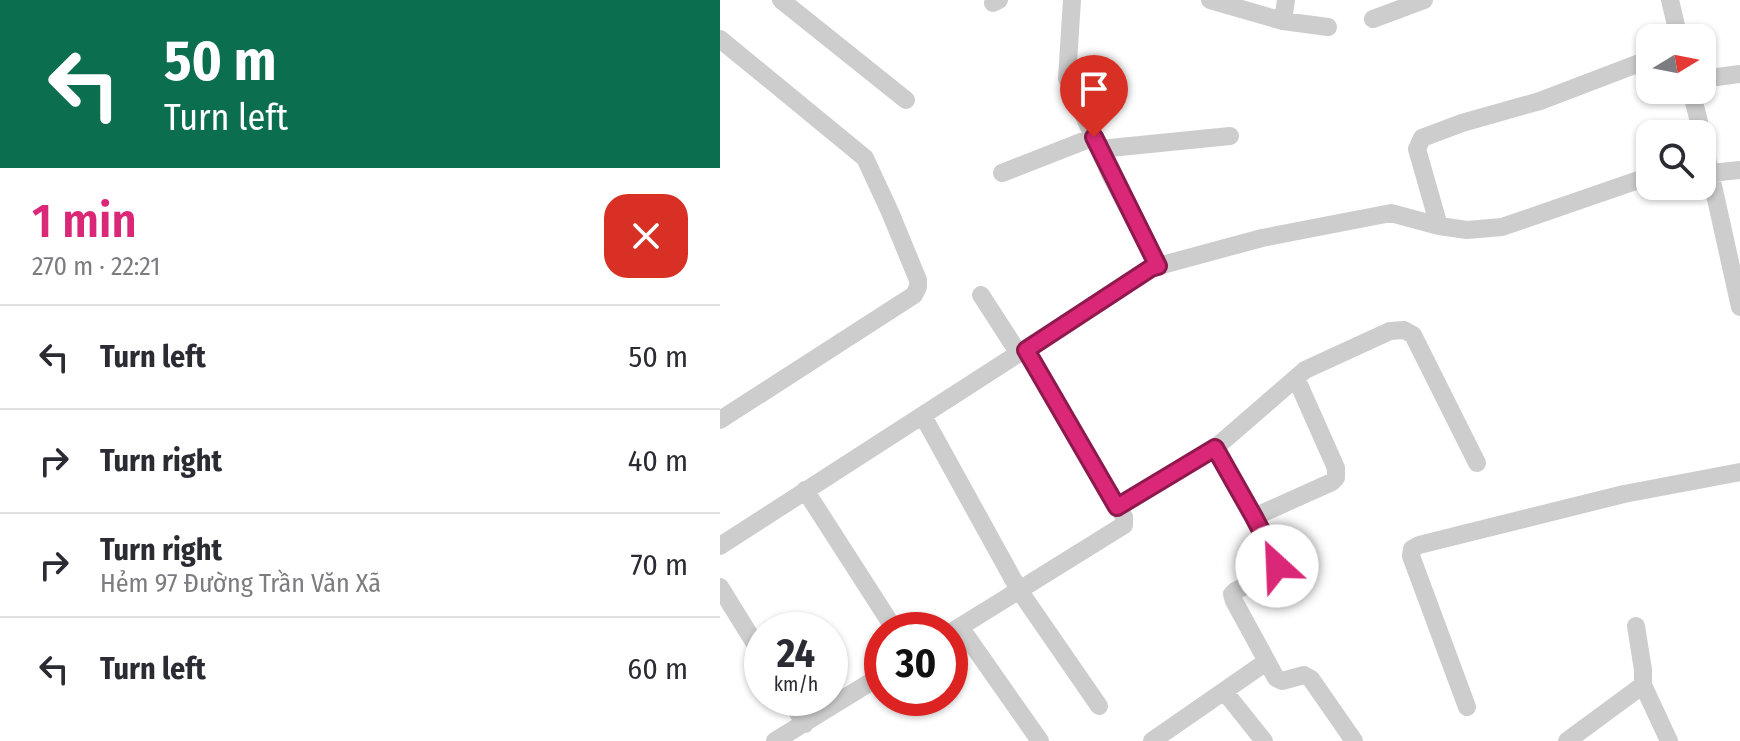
<!DOCTYPE html>
<html lang="en">
<head>
<meta charset="utf-8">
<style>
	body { margin:0; font-family:"Fira Sans Condensed",sans-serif; background:#f7f7f7; color:#2b2b33; height:100vh; display:flex; flex-direction:column; font-size:30px; white-space:nowrap }
	* { box-sizing:border-box; margin:0 }
	p { font-size:26px; color:#7c7c81 }
	.icon { flex:none; width:44px; height:44px; fill:none; stroke:currentColor; stroke-width:2; stroke-linecap:round; stroke-linejoin:round }
	.map { position:relative; flex:1; overflow:hidden }
	.details { display:flex; flex-direction:column; background:#fff; width:720px }
	.details>* { flex:none }
	.top-card { background:#0b6e4f; color:#fff; overflow:hidden }
	.needle { width:52px; rotate:80deg }
	.buttons { position:absolute; left:916px; top:24px; display:grid; gap:16px }
	.buttons a { display:grid; place-items:center; width:80px; height:80px; border-radius:16px; background:#fff; box-shadow:0 2px 6px #0004; font-size:40px }
	.speed { position:absolute; left:24px; top:612px; display:flex; gap:16px; font-size:40px; font-weight:700; text-align:center }
	.speed>* { display:grid; place-content:center; width:104px; height:104px; border-radius:50%; background:#fff; box-shadow:0 2px 6px #0004; line-height:1 }
	.speed small { font-size:20px; font-weight:400 }
	.speed .limit { border:12px solid #d22; background:#fff; color:#111 }
	.pin { position:absolute; display:grid; place-items:center; width:68px; height:68px; color:#fff; margin:-82px -34px; border-radius:50% 50% 50% 0; rotate:-45deg; box-shadow:0 0 8px #0007 }
	.pin .icon { rotate:45deg }
	.me { position:absolute; width:88px; margin:-44px; rotate:335deg; stroke-linejoin:round; filter:drop-shadow(0 0 6px #0008) }
	.turn { display:flex; align-items:center; gap:28px; height:168px; padding:0 32px; font-size:36px }
	.turn .icon { width:104px; height:104px; stroke-width:2.5 }
	.turn b { display:block; font-size:56px; line-height:68px }
	.round { display:grid; place-items:center; flex:none; width:84px; height:84px; border-radius:24px; background:#f7f7f7 }
	.headline { display:flex; align-items:center; justify-content:space-between; height:136px; padding:0 32px }
	h1 { font-size:48px; font-weight:600; line-height:60px; color:#db2777 }
	ul { padding:0; list-style:none }
	li { display:flex; align-items:center; gap:24px; height:104px; padding:0 32px; border-top:2px solid #e1e1e2 }
	li div { flex:1 }
	li b { display:block; font-size:30px }
	li em { font-style:normal }
	main { display:flex; flex:1; min-height:0 }
	.map>svg:first-child { display:block }
</style>
</head>
<body>
<main>
<section class="details">
<div class="top-card">
<div class="turn"><svg class="icon" aria-label="left" viewBox="0 0 24 24"><path d="M17 20v-9H6M10 6l-5 5 5 5"/></svg><div><b>50 m</b>Turn left</div></div>
</div>
<div class="headline"><div><h1>1 min</h1><p>270 m · 22:21</p></div><a class="round" style="background:#d93025;color:#fff"><svg class="icon" aria-label="close" viewBox="0 0 24 24"><path d="M6 6l12 12M18 6L6 18"/></svg></a></div>
<ul>
<li><svg class="icon" aria-label="left" viewBox="0 0 24 24"><path d="M17 20v-9H6M10 6l-5 5 5 5"/></svg><div><b>Turn left</b></div><em>50 m</em></li>
<li><svg class="icon" aria-label="right" viewBox="0 0 24 24"><path d="M7 20v-9h11M14 6l5 5-5 5"/></svg><div><b>Turn right</b></div><em>40 m</em></li>
<li><svg class="icon" aria-label="right" viewBox="0 0 24 24"><path d="M7 20v-9h11M14 6l5 5-5 5"/></svg><div><b>Turn right</b><p>Hẻm 97 Đường Trần Văn Xã</p></div><em>70 m</em></li>
<li><svg class="icon" aria-label="left" viewBox="0 0 24 24"><path d="M17 20v-9H6M10 6l-5 5 5 5"/></svg><div><b>Turn left</b></div><em>60 m</em></li>
</ul>
</section>
<div class="map">
<svg width="1020" height="741" viewBox="0 0 1020 741">
	<rect width="100%" height="100%" fill="#fff"/>
	<g fill="none" stroke-linecap="round" stroke-linejoin="round">
		<!-- minor -->
		<path stroke="#cdcdcd" stroke-width="18" d="M61 0 186 100
			M352 0 347 78 390 174 438 266
			M490 0 563 21 608 27
			M950 0 959 38
			M273 3 279 0
			M653 19 704 0
			M563 21 566 0
			M0 39 145 158 170 212 198 280V287L194 295 0 420
			M982 79 1020 74
			M971 90 982 134
			M982 136 1020 307
			M380 149 510 136
			M282 173 374 137
			M991 173 1020 170
			M719 226 697 149 702 138 742 123 820 101 930 59
			M261 295 299 354
			M203 416 299 590 379 706
			M495 448 534 517 555 557 557 566 553 572 515 591 512 594 514 601 556 678 562 681 584 675 591 679 634 741
			M85 490 175 630
			M397 507 495 448 585 370 670 331 684 330 693 335 757 463
			M534 517 612 482 616 478V468L576 378
			M0 546 431 268 542 238 671 213 719 226 747 230 782 227 930 176
			M0 587 42 655
			M240 627 320 741
			M230 633 404 525V517L306 350
			M923 685 949 741
			M504 691 544 741
			M69 698 85 724
			M747 707 691 556 692 549 699 545 904 494 1020 472
			M55 741 162 675
			M432 741 546 662
			M847 741 923 685V670L916 626"/>
	</g>
	<g fill="none" stroke-linecap="round" stroke-linejoin="round">
		<defs>
			<path id="route" d="M374 137 438 266 431 268 306 350 397 507 495 448 534 517 555 557 557 566"/>
		</defs>
		<!-- route casing -->
		<use href="#route" stroke="#8e194d" stroke-width="20"/>
		<!-- route -->
		<use href="#route" stroke="#db2777" stroke-width="14"/>
	</g>
</svg>
<div class="buttons">
<a><svg class="needle" viewBox="-14 -14 28 28"><path d="M0-13l5 13h-10z" fill="#e53935"/><path d="M0 13l5-13h-10z" fill="#7c7c81"/></svg></a>
<a><svg class="icon" aria-label="search" viewBox="0 0 24 24"><circle cx="10" cy="10" r="6"/><path d="M15 15l6 6"/></svg></a>
</div>
<div class="speed"><div>24<small>km/h</small></div><div class="limit">30</div></div>
<div class="pin" style="left:374px;top:137px;background:#d93025"><svg class="icon" aria-label="arrive" viewBox="0 0 24 24"><path d="M6 21V4h12l-3 4 3 4H6"/></svg></div>
<svg class="me" style="left:557px;top:566px" viewBox="-20 -20 40 40"><circle r="19" fill="#fff"/><path d="M0-13L10 11 0 6-10 11z" fill="#db2777"/></svg>
</div>
</main>
</body>
</html>
